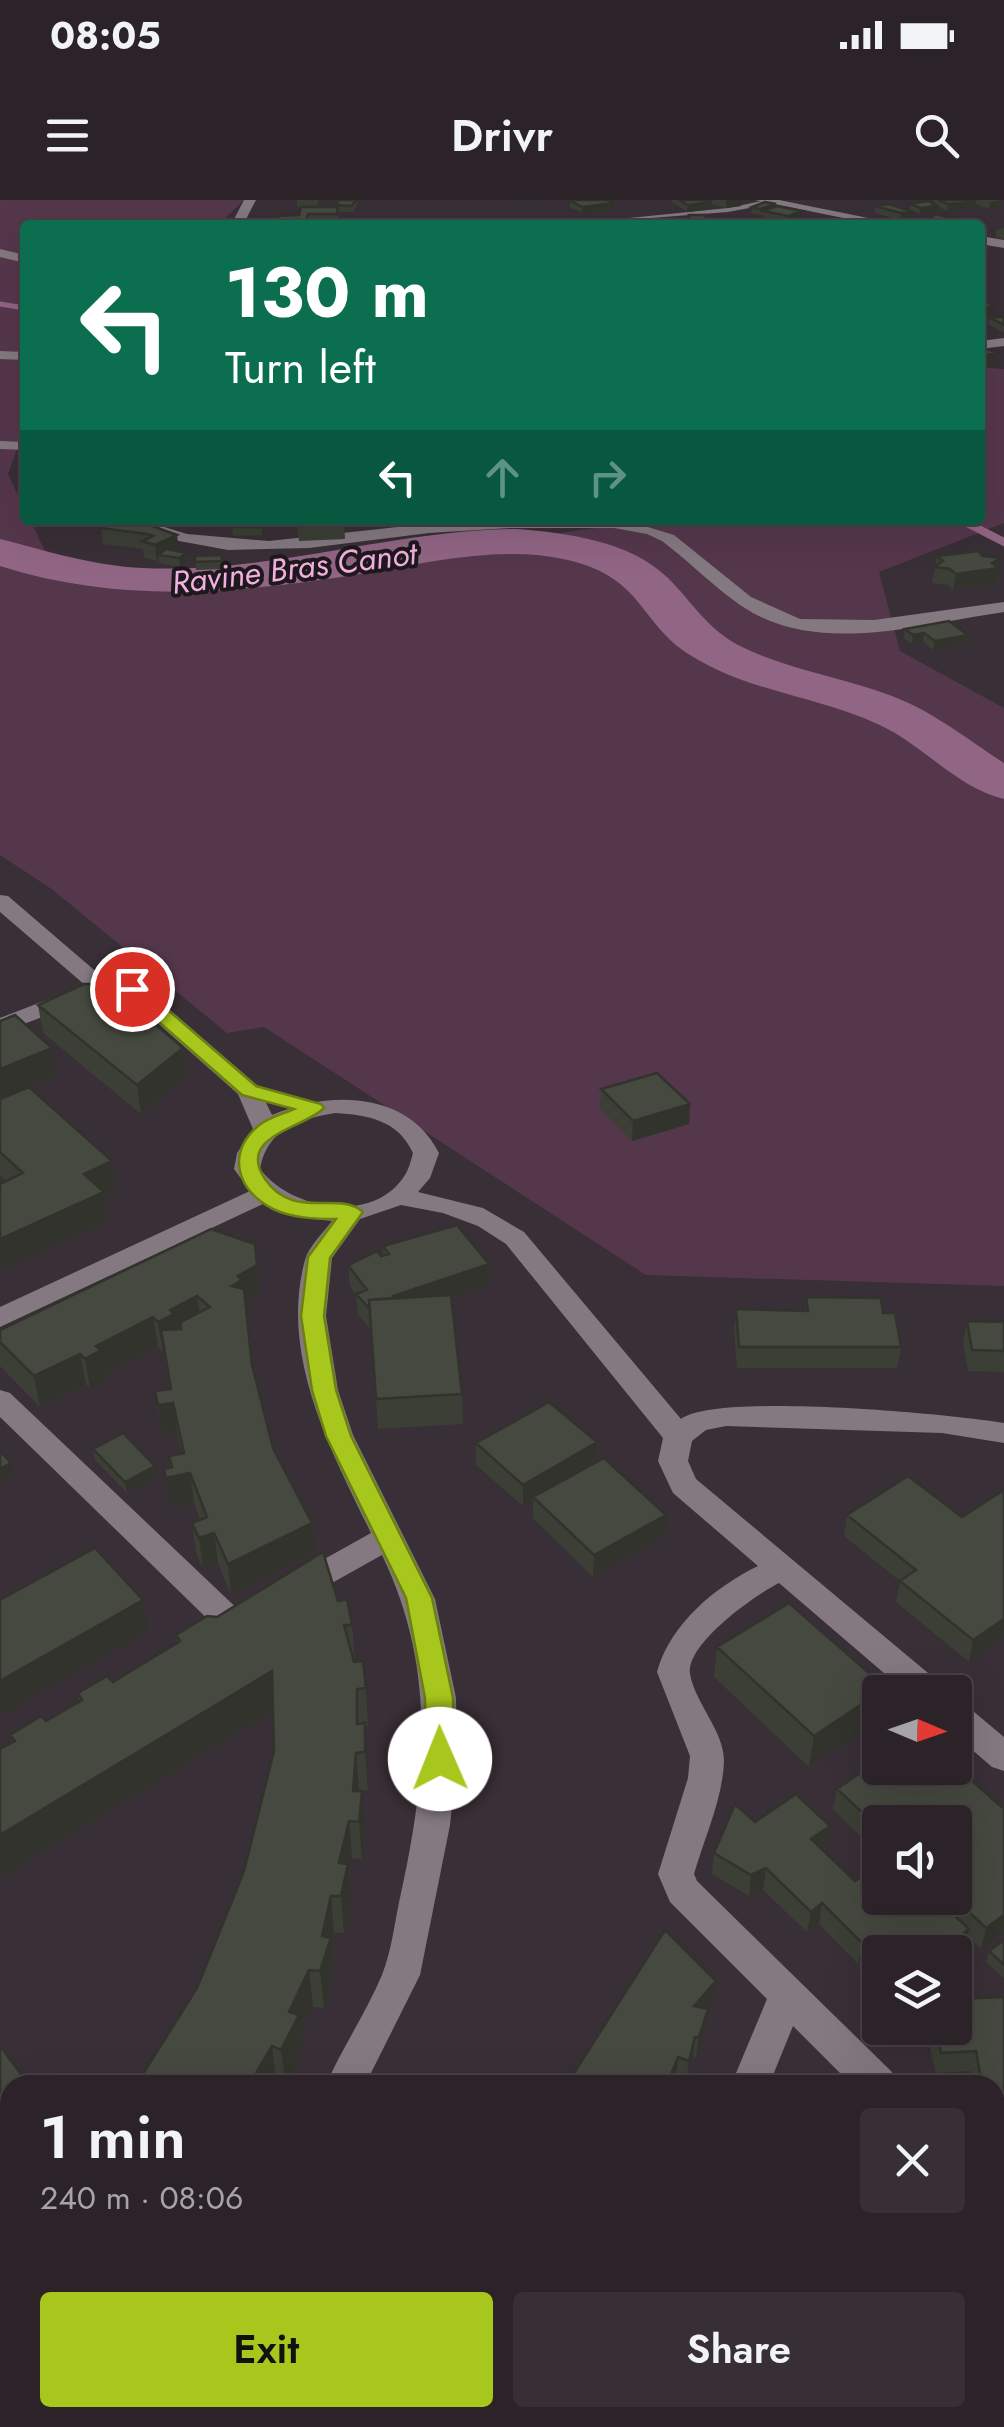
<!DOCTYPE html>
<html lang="en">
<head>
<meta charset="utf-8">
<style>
	body { margin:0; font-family:Jost,sans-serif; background:#372f34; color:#f1f3f6; height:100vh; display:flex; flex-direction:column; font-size:38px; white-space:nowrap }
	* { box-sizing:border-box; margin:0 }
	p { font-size:32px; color:#a6a4a8 }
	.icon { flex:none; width:55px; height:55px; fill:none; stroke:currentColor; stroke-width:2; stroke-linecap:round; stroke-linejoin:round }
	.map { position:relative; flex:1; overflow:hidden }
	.sheet { position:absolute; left:0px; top:1875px; width:1005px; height:352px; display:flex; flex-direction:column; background:#2b2328; border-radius:30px 30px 0 0; box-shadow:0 10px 40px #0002,0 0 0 2px #474045 }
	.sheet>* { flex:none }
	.guide { position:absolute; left:20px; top:20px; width:965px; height:305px; border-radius:10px; box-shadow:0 10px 40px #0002,0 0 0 2px #474045; background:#0b6e4f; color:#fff; overflow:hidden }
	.needle { width:65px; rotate:92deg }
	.buttons { position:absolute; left:862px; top:1475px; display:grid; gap:20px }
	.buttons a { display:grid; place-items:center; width:110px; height:110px; border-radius:10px; background:#2b2328; box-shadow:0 10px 40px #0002,0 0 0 2px #474045; font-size:50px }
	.pin { position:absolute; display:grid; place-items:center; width:85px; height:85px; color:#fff; margin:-42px; border:5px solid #fff; border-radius:50%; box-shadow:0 2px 10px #0007 }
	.me { position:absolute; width:110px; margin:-55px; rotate:359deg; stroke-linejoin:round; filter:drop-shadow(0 0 8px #0008) }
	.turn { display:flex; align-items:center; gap:35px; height:210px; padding:0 40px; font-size:45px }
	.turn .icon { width:130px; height:130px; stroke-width:2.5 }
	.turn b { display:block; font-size:70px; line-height:85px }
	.lanes { display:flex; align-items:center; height:95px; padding:0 40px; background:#0003; justify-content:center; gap:50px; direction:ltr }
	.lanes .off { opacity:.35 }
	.round { display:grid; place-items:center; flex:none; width:105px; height:105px; border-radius:10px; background:#372f34 }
	.summary { display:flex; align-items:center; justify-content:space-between; height:170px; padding:0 40px }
	h1 { font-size:60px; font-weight:600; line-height:75px }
	.button { display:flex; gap:20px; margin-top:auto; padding:20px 40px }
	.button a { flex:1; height:115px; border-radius:10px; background:#a8c71c; color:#111; font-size:40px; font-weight:600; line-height:115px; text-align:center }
	.button a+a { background:#372f34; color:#f1f3f6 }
	.status { display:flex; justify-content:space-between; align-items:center; height:70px; padding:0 50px; background:#2b2328; direction:ltr }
	.status svg { height:28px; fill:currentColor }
	header { display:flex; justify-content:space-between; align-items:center; height:130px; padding:0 40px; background:#2b2328; font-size:45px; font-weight:600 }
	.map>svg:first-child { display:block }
</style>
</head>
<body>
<div class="status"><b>08:05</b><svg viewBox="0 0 49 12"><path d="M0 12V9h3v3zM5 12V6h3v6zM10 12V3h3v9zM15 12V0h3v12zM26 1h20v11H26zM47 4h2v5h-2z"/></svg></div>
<header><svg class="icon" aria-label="menu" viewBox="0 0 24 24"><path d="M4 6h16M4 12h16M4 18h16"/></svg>Drivr<svg class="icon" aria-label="search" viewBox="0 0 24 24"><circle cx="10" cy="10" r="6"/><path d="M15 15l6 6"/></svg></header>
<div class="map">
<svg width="1004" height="2227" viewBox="0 0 1004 2227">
	<rect width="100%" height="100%" fill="#392f36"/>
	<!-- green -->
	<path fill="#55374c" d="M0 0H244L218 25H25V227L8 274 25 310V320H30L49 359 127 378 333 363 656 320H980V167L1004 169V323L879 372 900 451 1004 508V1086L646 1075 264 827 227 833 53 690 0 655Z"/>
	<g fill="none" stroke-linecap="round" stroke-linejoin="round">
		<!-- stream-far1 -->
		<path stroke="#916584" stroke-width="5" d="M0 104 25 108"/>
		<!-- stream -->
		<path stroke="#916584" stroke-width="8" d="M961 320 1004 342"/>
		<!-- river -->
		<path fill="#916584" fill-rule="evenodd" d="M517 329C568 333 630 341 668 378 693 403 707 429 740 446 788 470 842 477 892 496 934 512 967 539 1004 563V599C962 589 932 555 895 533 831 497 753 495 690 455 639 423 644 378 568 360 501 345 432 362 366 373 241 393 123 405 0 366V339C48 351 93 366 143 368 270 374 392 330 517 329Z"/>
		<!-- service -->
		<path fill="#847980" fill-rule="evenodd" d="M767 0 771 4 728 12 560 25 728 8Z
			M429 2218H461L465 2227H433Z"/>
		<!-- minor -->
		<path fill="#847980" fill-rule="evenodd" d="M244 0H256L243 25H231Z
			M755 0H779L903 25H878Z
			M980 36 1004 40V48L980 44Z
			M0 49 25 55V63L0 57Z
			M1004 138V146L980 149V141Z
			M0 151 25 152V160L0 159Z
			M0 241 25 242V250L0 249Z
			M122 320H141L187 334 269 341 462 320H625L674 335 751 397 800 419 874 420 1004 402V412C926 423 827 454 753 413 720 394 693 364 662 341L647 334 614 328H511L429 333 309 348 228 350 152 336Z
			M0 695 8 696 107 781 140 784 258 886 272 915C329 890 408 891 439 953L430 978 418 992 483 1008 524 1032 681 1219C718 1192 950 1214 1004 1223V1243L942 1233 726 1226 706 1230 692 1241 688 1261 696 1279 940 1483 945 1492H906L779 1383C755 1395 685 1444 690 1474 695 1503 724 1531 724 1561 723 1598 704 1639 694 1674L697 1681 892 1872 897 1885H852L793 1826 769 1885H731L767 1799 670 1702 658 1674 688 1578 690 1556 657 1472C670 1424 715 1387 758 1366L673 1293 658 1261 663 1238 506 1044 478 1026 443 1013 401 1005 360 1019 332 1058 326 1116 338 1190 353 1235 435 1399 456 1498 457 1559 450 1625 420 1775 365 1885H326C342 1848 366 1813 382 1775 392 1750 395 1719 401 1693 427 1575 436 1467 382 1355L307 1397 296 1401 285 1397 280 1389 285 1381 371 1333C331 1251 279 1155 305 1060 309 1046 323 1033 332 1021L305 1018 265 1003 0 1127V1107L250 991 234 969 237 953 253 929 238 894 126 795 103 794 0 833V818L85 785 0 712ZM335 913C368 915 398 920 413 953 411 960 409 969 405 975 373 1026 290 1009 260 969 267 929 299 919 335 913Z
			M0 1190 10 1193 245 1416 250 1425 245 1434 234 1437 223 1434 0 1217Z
			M955 1502 967 1506 1004 1537V1571L992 1567 955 1535Z
			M995 1981 1004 1984V2028L995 2024Z
			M86 2218H135L131 2227H82Z
			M768 2218H816L820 2227H772Z"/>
	</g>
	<!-- wall -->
	<path fill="#3c3f36" d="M297 0H319L317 7H336L339 0H357V4L353 12H339L337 21H308L307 25H276V22L299 15 306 7H297Z
		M670 0H742L741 6 726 8 711 4V9L687 12Z
		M931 0H971L976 2V0H1002L1001 7 989 9 976 4 975 9 947 11 937 6V12L920 14 910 10 911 4H935V2Z
		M570 1 613 10 582 13 570 7Z
		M889 4 912 18 901 20 875 13V6Z
		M776 6 801 18 798 19 808 25H775V20L762 17V15L751 13 752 7Z
		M689 15 708 22 707 25H690Z
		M932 18 968 25H932Z
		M1004 27V39L995 37 996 31Z
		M980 98 993 106 991 117H1004V133L988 124 989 117 980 118Z
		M262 320V335L233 336 232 327Z
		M296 320H344L345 339 299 341Z
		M159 324 160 329 179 351 178 352 187 353V362L180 367 159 363V361H157L144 357 143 349 103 344 101 328Z
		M222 355 223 369 196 370 195 362Z
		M937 356H983L1002 358 996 385 953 390 948 385 932 383Z
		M949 421 968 435 967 444 933 450 923 442 912 444 904 438 905 429Z
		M38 805 183 848 186 876 141 914 43 833Z
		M0 821 57 876 29 888 112 961 117 991 104 996 108 1021 0 1071V984L6 981 0 975Z
		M601 889 690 904 689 924 632 941 600 909Z
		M255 1044 260 1095 245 1103 252 1166 273 1248 315 1353 231 1395 218 1363 203 1368 196 1353 192 1323 200 1320 194 1303 171 1309 164 1269 170 1267 169 1256 182 1253 177 1233 162 1236 155 1191 170 1189 164 1151 163 1152 158 1147 105 1174 106 1180 90 1189 86 1184 40 1207 0 1166V1130Z
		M383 1046 489 1085 451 1098 462 1194 463 1224 378 1229 371 1130 358 1115 356 1096 350 1086 348 1065 383 1056Z
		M806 1097 901 1147 897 1168H737L734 1130 736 1109 805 1111Z
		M967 1121 1004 1122V1172L968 1171 963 1142Z
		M597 1242 596 1263 665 1336 593 1377 533 1318V1300L523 1306 476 1265V1243Z
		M93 1249 157 1277 127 1293 95 1260Z
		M1004 1290V1437L969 1462 896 1402 900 1381 844 1336 847 1315 962 1317Z
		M338 1401 352 1425 355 1462 366 1488 368 1526H365L368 1590 359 1591 365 1629 362 1659 352 1658 348 1673 351 1702 344 1733H334L332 1746 334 1775 324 1808 313 1807 301 1833 303 1852 287 1885 276 1882 275 1885H136L197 1788 244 1671 274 1551 273 1511 0 1678 12 1543 10 1535 46 1521 79 1501 78 1493 113 1482 177 1443 176 1435 217 1417Z
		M717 1447 886 1488 809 1567 714 1477Z
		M837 1589 1004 1609V1731L981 1749 967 1736 964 1750 961 1752 975 1766 970 1787 955 1799V1752H880V1769L868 1756 858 1764 819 1724 807 1732 763 1690 749 1696 712 1674 714 1653 755 1622 830 1626 826 1647 823 1650 855 1681 923 1699 955 1698 880 1622V1654L833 1610Z
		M1004 1740V1778L986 1762 989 1751Z
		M716 1781 714 1801 707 1809 705 1830 696 1857H693L686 1881 676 1878 673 1885H568L569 1881Z
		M1004 1797V1931L1003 1924H995V1885H973L970 1871 936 1873 929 1844 918 1845 914 1828H955Z
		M0 1846 7 2111 0 2100Z
		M514 2218H698L699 2227H522Z
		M895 2218H995L999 2227H897Z"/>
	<!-- shaded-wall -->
	<path fill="#31332c" d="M519 0H542L519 5Z
		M726 0H742L741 6 726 8Z
		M1002 0 1001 7 989 9 990 2Z
		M712 2 711 9 687 12 688 5Z
		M976 2 975 9 947 11 948 4Z
		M614 3 613 10 582 13V7Z
		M937 6V12L920 14V8Z
		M802 11 801 18 788 23V16Z
		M913 12 912 18 901 20V13Z
		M968 21V25H947Z
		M993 106 991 117 980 118V111L987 107Z
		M996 152 995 160 980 164 981 157Z
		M177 335 179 351 168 356 158 355 159 361H157L155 345Z
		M187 353V362L180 367 179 358Z
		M1002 358 996 385 953 390 956 374 992 363Z
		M924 433 923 442 912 444 913 435Z
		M968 435 967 444 933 450 935 441Z
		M52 848 57 876 0 900V869Z
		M183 848 186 876 141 914 137 885Z
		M690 904 689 924 632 941 633 921Z
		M112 961 117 991 104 996 108 1021 0 1071V1039L84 974Z
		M489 1064V1085L401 1115 393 1096Z
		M257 1065 260 1095 245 1103 232 1086 238 1076Z
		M197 1096 201 1126 163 1152 158 1122 170 1110Z
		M153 1117 158 1147 105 1174 106 1180 90 1189 85 1159 96 1146Z
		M80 1154 86 1184 40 1207 34 1176Z
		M173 1203 177 1233 162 1236 158 1205Z
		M597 1242 596 1263 533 1297V1300L523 1306V1285Z
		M11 1263 14 1274 0 1281V1269Z
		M155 1266 157 1277 127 1293 125 1282Z
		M190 1273 194 1303 171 1309 166 1278Z
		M666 1315 665 1336 593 1377 594 1355Z
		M312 1323 315 1353 231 1395 228 1364Z
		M214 1333 218 1363 203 1368 199 1338Z
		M143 1400 148 1431 0 1516V1481Z
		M1004 1419V1437L969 1462 973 1440Z
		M272 1471 276 1509 0 1678V1635Z
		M886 1488 885 1492H880V1519L809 1567 814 1536Z
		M365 1523 367 1561 368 1590 365 1552Z
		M356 1553 359 1591H353Z
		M362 1591 365 1629 362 1659 359 1622Z
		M349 1621 352 1658 348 1673 351 1702 344 1733 339 1663Z
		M830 1626 826 1647 808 1660 811 1639Z
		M766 1668 763 1690 749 1696 751 1675Z
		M331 1696 334 1733 332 1746 334 1775 324 1808 320 1771 322 1736Z
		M822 1703 819 1724 807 1732 811 1712Z
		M1004 1715V1731L981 1749 986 1728Z
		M969 1729 964 1750 955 1757 951 1743Z
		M872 1736 868 1756 858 1764 862 1743Z
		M975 1766 970 1787 955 1799V1782Z
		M309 1770 313 1807 301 1833 303 1852 286 1885 281 1850 289 1812Z
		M716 1781 714 1801 692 1826 694 1806Z
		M708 1809 705 1830 696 1857 699 1837Z
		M695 1837 693 1857 686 1881 689 1861Z
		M272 1846 276 1882 275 1885H249Z
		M678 1857 676 1878 673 1885H667Z
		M10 2065V2109L7 2111 0 2089V2073Z"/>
	<!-- building -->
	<path fill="#46493f" stroke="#31332c" stroke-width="2.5" d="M339 0H356L352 6 336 5Z
		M577 0H607L614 3 582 7 570 1Z
		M679 0H707L712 2 688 5Z
		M938 0H971L976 2 948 4Z
		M928 1 937 6 920 8 911 4Z
		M765 2 776 4 760 9 752 7Z
		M889 4 913 12 901 13 875 6Z
		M777 6 802 11 788 16 763 11Z
		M301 7H338L337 14H308L306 22H276L278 16 299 15Z
		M934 14 968 21 947 24 932 18Z
		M689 15H705L708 22H692Z
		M797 18 808 25H783L775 20Z
		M866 19 878 25H827L824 23Z
		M483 20 518 21 517 25H482Z
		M596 22 598 25H580L579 23Z
		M980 98 993 106 987 107 992 110 980 111Z
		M989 117H1004V125Z
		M980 148H983L996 152 981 157Z
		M111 320H133L159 324 155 327 177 335 155 345 142 341 153 336 147 334 101 328Z
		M233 320H261V327H232Z
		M297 320H344L345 323 298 325Z
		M166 349 187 353 179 358 158 355Z
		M978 351 983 356 1002 358 992 363 998 368 956 374 950 369 934 367 943 361 937 356Z
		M222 355V361L195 362V356Z
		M949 421 968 435 935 441 924 433 913 435 905 429Z
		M84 784H108L183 848 137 885 38 805Z
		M15 815 52 848 0 869V821Z
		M657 873 690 904 633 921 601 889Z
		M29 887 112 961 84 974 104 992 0 1039V984L23 973 0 952V899Z
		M457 1025 489 1064 393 1096 394 1098 369 1100 370 1109 356 1094 367 1090 348 1065 377 1051 381 1056 389 1054 383 1046Z
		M211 1029 255 1044 257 1065 238 1076 242 1080 232 1086 244 1089 252 1165 273 1248 312 1323 228 1364 214 1333 199 1338 192 1323 207 1317 190 1273 166 1278 164 1269 172 1267 169 1256 184 1253 173 1203 158 1205 155 1191 171 1189 161 1130 181 1129V1122L210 1107 197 1096 170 1110 174 1114 158 1122 153 1117 96 1146 101 1150 85 1159 80 1154 34 1176 0 1142V1130Z
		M451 1095 462 1194 376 1199 369 1100Z
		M806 1097 881 1098 883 1113H895L901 1147H739L736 1109 808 1111Z
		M967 1121 1004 1122V1151L972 1150Z
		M549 1202 597 1242 523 1285 476 1243Z
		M123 1233 155 1266 125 1282 93 1249Z
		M1 1252 11 1263 0 1269V1253Z
		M604 1258 666 1315 594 1355 533 1297Z
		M908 1276 962 1317 1004 1290V1419L973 1440 900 1381 916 1370 847 1315Z
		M95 1348 143 1400 0 1481V1400Z
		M323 1352 338 1401 347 1399 352 1425H344L354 1462 363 1461 366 1488 357 1489V1524L365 1523V1552L356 1553 353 1591H362L359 1622 349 1621 339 1663 348 1664 341 1696H331L322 1736 331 1738 320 1771 309 1770 289 1812 299 1815 281 1850 272 1846 249 1885H136L197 1788 244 1671 274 1551 272 1471 0 1635V1549L15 1541 10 1535 41 1516 46 1521 82 1500 78 1493 107 1476 113 1482 180 1441 176 1435 207 1416 217 1417Z
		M789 1403 886 1488 814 1536 717 1447Z
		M880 1559V1568H955V1566L1004 1609V1715L986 1728 954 1698H955V1622H880V1629L837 1589Z
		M796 1594 830 1626 811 1639 855 1681 880 1662V1698H936L969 1729 951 1743 975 1766 955 1782V1752H889L872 1736 862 1743 822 1703 811 1712 766 1668 751 1675 714 1653 735 1604 755 1622Z
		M665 1730 716 1781 694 1806 708 1809 699 1837H695L689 1861 678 1857 667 1885H582L569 1881Z
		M1004 1740V1765L989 1751Z
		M1004 1797V1903H995V1885H982L976 1851 941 1853 935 1828H955V1799Z
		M0 1846 29 1885H10V2065L0 2073Z
		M787 1876H847L848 1885H788Z
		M995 2203 999 2227H905L903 2218H995Z
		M530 2218H698L699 2227H538Z"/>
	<!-- route -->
	<path fill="#a8c71c" stroke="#6d8112" stroke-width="2.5" d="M132 783 139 785 256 886 321 904 324 908C303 929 236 936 265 979 293 1021 340 990 363 1012L330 1058 324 1116 336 1190 351 1236 432 1398 453 1498 454 1559 450 1567 440 1571 430 1567 426 1559 425 1498 406 1398 326 1236 312 1190 301 1116 308 1057 336 1019C315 1019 292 1018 273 1009 237 991 226 954 258 926 267 918 283 914 294 909L242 895 126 793V785Z"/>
	<g text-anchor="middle" stroke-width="8" stroke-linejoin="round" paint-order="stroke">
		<!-- far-water labels -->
		<g font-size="32" font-style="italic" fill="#f3afdf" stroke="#1d191c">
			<text transform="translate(294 368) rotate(-7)" y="11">Ravine Bras Canot</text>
		</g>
	</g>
</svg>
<div class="buttons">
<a><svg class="needle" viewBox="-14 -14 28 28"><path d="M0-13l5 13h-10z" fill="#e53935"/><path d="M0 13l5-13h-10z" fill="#a6a4a8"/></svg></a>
<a><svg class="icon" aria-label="sound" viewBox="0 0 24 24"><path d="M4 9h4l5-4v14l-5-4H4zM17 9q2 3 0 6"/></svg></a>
<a><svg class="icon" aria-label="layers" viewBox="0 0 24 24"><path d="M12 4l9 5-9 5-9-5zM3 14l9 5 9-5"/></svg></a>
</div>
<div class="pin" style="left:132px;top:789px;background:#d93025"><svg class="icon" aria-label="arrive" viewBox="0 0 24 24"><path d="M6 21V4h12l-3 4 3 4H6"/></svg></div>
<svg class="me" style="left:440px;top:1559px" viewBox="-20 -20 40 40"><circle r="19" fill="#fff"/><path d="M0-13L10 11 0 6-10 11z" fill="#a8c71c"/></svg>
<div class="guide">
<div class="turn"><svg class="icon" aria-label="left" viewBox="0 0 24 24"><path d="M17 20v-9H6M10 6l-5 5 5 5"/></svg><div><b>130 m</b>Turn left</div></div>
<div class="lanes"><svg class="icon" aria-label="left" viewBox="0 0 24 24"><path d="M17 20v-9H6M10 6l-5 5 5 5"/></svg><svg class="icon off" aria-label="ahead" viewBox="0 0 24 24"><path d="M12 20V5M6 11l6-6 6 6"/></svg><svg class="icon off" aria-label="right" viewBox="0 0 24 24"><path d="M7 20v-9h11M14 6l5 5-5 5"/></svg></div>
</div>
<section class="sheet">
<div class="summary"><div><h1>1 min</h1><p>240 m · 08:06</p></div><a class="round"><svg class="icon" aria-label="close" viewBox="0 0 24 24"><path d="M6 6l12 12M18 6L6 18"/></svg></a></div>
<div class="button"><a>Exit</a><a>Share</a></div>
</section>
</div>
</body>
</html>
